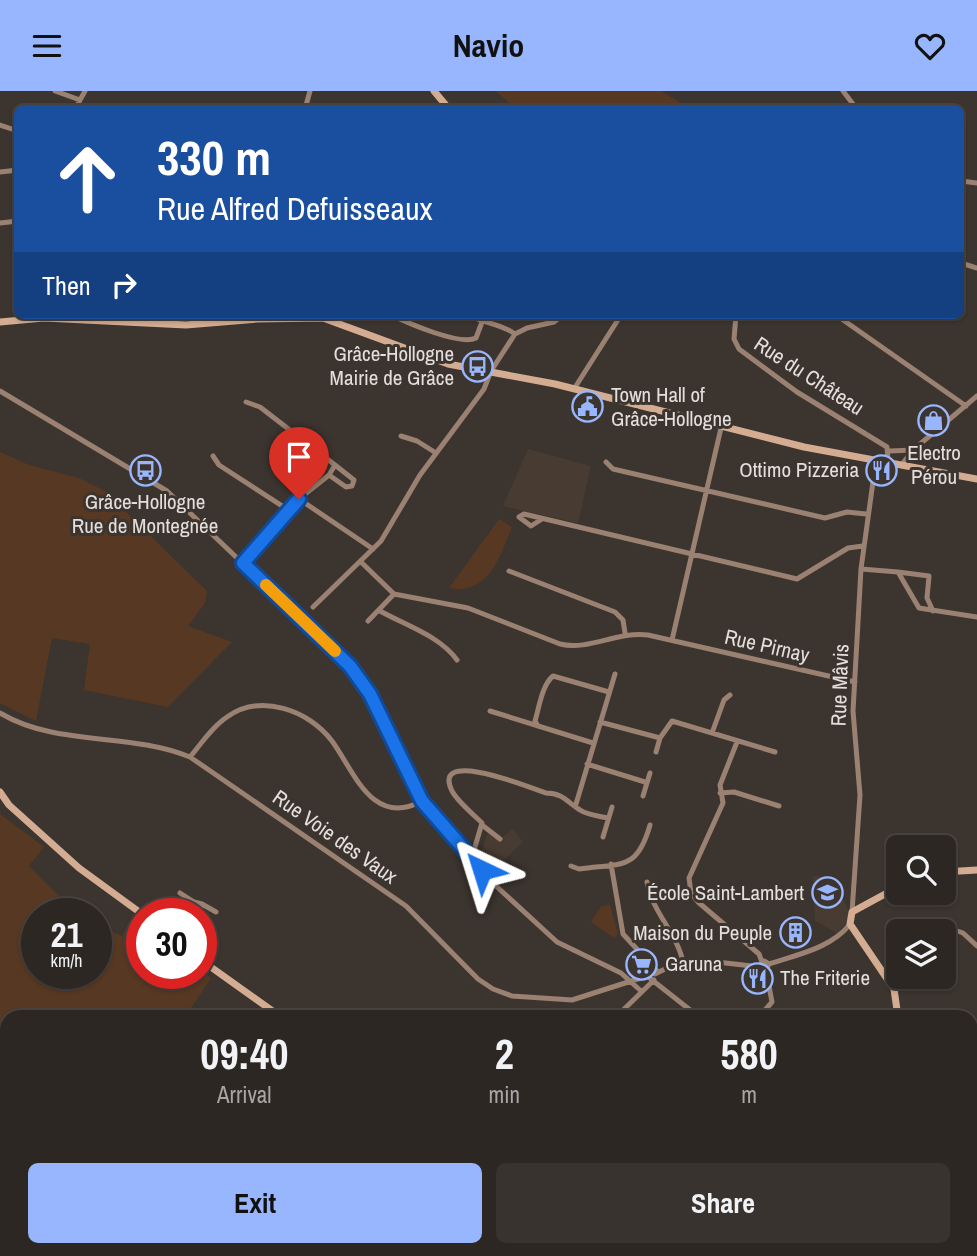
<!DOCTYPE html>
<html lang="en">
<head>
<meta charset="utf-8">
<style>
	body { margin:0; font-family:"Archivo Narrow",sans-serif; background:#393330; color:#f1f3f6; height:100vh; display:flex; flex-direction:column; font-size:26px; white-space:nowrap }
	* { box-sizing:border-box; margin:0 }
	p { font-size:23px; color:#a7a5a6 }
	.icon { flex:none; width:38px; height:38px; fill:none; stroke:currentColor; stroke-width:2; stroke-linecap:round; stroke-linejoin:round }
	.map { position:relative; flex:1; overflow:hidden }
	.details { position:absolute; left:0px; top:919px; width:978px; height:247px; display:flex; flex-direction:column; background:#2d2723; border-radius:21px 21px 0 0; box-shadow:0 2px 5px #0004,0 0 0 2px #484441 }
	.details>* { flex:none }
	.top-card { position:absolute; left:14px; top:14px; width:950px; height:214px; border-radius:10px; box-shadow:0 2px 5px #0004,0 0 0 2px #484441; background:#1a4fa0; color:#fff; overflow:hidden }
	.tools { position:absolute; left:886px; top:744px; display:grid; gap:14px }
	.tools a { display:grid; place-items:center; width:70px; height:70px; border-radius:10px; background:#2d2723; box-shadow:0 2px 5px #0004,0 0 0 2px #484441; font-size:35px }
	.speed { position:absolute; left:21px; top:807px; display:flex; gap:14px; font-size:35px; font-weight:700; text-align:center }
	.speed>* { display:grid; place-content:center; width:91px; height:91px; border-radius:50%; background:#2d2723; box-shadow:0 2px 5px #0004,0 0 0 2px #484441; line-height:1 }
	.speed small { font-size:18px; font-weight:400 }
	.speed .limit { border:10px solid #d22; background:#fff; color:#111 }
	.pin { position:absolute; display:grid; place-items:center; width:60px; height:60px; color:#fff; margin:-72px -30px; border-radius:50% 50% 50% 0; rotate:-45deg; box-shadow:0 0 7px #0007 }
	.pin .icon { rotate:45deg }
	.me { position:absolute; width:77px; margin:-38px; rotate:319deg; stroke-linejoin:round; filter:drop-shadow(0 0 5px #0008) }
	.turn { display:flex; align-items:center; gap:24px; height:147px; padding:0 28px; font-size:32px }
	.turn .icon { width:91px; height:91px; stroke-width:2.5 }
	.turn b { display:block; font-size:49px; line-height:60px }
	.then { display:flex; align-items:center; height:66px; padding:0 28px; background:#0003; gap:14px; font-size:26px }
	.eta { display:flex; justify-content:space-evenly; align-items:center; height:119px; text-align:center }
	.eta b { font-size:42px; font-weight:700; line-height:49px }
	.button { display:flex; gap:14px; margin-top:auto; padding:14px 28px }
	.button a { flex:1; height:80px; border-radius:10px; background:#97b6fd; color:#111; font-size:28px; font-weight:700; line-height:80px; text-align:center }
	.button a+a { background:#393330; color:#f1f3f6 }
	header { display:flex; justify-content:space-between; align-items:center; height:91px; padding:0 28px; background:#97b6fd; color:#111; font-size:32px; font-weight:700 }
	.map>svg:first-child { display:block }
</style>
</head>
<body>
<header><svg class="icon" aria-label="menu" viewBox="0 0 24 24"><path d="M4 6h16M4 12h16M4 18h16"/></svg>Navio<svg class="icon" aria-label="heart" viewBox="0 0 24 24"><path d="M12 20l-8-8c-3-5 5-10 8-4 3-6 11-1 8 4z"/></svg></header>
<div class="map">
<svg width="977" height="1165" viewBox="0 0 977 1165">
	<rect width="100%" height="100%" fill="#3c342f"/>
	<!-- built -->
	<path fill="#483b32" d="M528 358 591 375 578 432 503 415Z
		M513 738 523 751 490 783 479 769 487 743H492L499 749Z
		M813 785 831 786 848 818 849 829 837 842 815 830Z
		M971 1119 977 1143V1165H952L951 1162 918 1165 917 1159 971 1158Z"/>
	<!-- green -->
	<path fill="#573822" d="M495 0H662L688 17H516Z
		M0 361 29 374 79 387 119 407 117 412 207 500 205 512 188 535 232 551 168 616 84 599 90 553 52 547 36 630 0 612Z
		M499 428 512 436C500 466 488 505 449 497Z
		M0 723 44 756 29 775 76 822H37V882H96V833L122 845 133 827 142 833V882H201V879L211 887 185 926H7V1158L74 1159 69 1165H0Z
		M610 814 618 843 614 847 591 831 601 815Z"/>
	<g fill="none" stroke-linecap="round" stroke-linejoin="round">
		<!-- street -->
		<path stroke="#9a8171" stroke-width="5" d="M55 0 80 9
			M843 0 856 17
			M75 18 85 0
			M305 18 310 0
			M0 34 18 40
			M0 81 18 79
			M961 90 977 92
			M0 132 18 130
			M961 172 977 177
			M391 224C408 232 460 255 476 247L482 231
			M469 224C485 233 500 232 515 243
			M736 224 734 248 739 258 797 301 887 356 888 370
			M836 224 966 315
			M574 298 621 224
			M0 300 167 400 350 575 370 603 422 710 496 795 557 851 621 882 641 900
			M246 311 260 316 335 374
			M401 345 417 350 436 362
			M890 360 913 359
			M213 365 219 374 290 420
			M606 371 613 378 825 427 847 421 866 423
			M903 372 913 359 977 305
			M299 408 373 458
			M542 428 531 435 519 426 524 423 797 488 848 457 863 455
			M361 471 394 503 468 517 560 553C589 560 617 540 648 544L855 591
			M243 472 299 408 329 384 346 396 352 395 354 389 335 374 329 384
			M861 478 898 481 919 517 977 526
			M509 480 615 521 623 529 625 542
			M898 481 929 485 927 507 933 520
			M313 516 381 450 420 384 484 298 491 280 515 243 527 237 554 231 562 224
			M380 520C405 534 440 545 457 569
			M368 530 394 503
			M672 549 721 337
			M490 620 593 652
			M0 622C57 656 130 641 190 666L406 815 478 888 493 898 512 905 572 909 647 885 699 926
			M600 631 660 647
			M538 635 535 630C539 617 542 594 553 585L609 601
			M712 642 724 609 730 604
			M737 651 720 694 723 712 689 787 691 802 698 811 759 863 762 871
			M656 661 660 647 672 630 775 661
			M190 666C201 653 212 636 227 626 260 602 309 619 332 650 354 680 372 737 422 710
			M587 673 645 691
			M720 702 734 701 779 715
			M643 705 650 682
			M576 713 615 583
			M482 734 500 748
			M603 746 612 716
			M472 766 482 732C473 723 458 711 452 700 430 655 536 699 546 702 563 702 568 712 580 719 587 724 599 725 608 727
			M611 773 623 843 658 881
			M571 775 579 778C622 772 637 780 650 734
			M647 791C652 821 677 842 683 871
			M180 802 194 811 202 813
			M852 821 860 704 853 620 861 478 876 369
			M195 822 202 813 216 821
			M946 836 963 842 977 855
			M769 873 764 870 760 874 766 879 769 873C796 864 832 857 850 833
			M655 883 677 872 699 869 761 876
			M616 926 654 889
			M759 926 772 911 766 879
			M971 944 977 942
			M111 1158 119 1165
			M869 1158 876 1165
			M102 1165 108 1158
			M424 1165 430 1158
			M661 1165 666 1158"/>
		<!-- secondary -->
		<path stroke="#d3ac91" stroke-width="7" d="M434 0 449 18
			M854 18 855 16
			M0 231 44 227 186 234 258 228 323 227 448 273 555 293 804 356 977 388
			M0 701 9 714 79 777 142 823
			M943 781 977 779
			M898 796 852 821 850 833 894 898 898 926
			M201 869 281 926
			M971 1046 977 1050
			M583 1158 588 1165"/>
	</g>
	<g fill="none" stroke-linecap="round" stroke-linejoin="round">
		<defs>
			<path id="route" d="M299 408 243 472 350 575 370 603 422 710 482 779"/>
		</defs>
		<!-- route casing -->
		<use href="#route" stroke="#114b97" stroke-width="18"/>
		<!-- route -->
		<use href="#route" stroke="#1a73e8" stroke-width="12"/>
		<!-- slow -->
		<path stroke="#f59e0b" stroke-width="12" d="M266 494 335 560"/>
	</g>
	<!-- icons -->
	<defs>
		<symbol id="bus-ring" viewBox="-11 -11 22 22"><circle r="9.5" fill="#3c342f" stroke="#97b6fd" stroke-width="1.5"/><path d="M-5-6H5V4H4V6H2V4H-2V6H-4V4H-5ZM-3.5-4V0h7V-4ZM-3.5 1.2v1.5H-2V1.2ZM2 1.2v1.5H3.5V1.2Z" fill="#97b6fd"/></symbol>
		<symbol id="civic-ring" viewBox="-11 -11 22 22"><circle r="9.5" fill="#3c342f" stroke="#97b6fd" stroke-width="1.5"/><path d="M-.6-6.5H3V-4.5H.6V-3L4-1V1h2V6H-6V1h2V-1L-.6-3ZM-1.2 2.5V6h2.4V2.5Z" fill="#97b6fd"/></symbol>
		<symbol id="shop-ring" viewBox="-11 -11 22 22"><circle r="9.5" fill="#3c342f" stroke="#97b6fd" stroke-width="1.5"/><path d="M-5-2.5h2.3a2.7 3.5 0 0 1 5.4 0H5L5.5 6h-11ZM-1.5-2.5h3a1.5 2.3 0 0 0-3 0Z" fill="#97b6fd"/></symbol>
		<symbol id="restaurant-ring" viewBox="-11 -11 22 22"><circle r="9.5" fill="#3c342f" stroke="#97b6fd" stroke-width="1.5"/><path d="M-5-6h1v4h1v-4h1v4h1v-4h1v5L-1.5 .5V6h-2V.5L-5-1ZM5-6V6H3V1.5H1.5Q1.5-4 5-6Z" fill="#97b6fd"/></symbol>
		<symbol id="school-ring" viewBox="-11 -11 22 22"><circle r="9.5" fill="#3c342f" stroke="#97b6fd" stroke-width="1.5"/><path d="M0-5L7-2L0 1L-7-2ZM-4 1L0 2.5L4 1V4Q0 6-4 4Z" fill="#97b6fd"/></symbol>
		<symbol id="building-ring" viewBox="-11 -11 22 22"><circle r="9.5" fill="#3c342f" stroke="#97b6fd" stroke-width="1.5"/><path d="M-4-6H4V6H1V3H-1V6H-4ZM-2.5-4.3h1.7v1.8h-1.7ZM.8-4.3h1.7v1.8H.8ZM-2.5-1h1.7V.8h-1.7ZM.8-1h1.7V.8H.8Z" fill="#97b6fd"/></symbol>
		<symbol id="supermarket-ring" viewBox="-11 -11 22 22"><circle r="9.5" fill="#3c342f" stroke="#97b6fd" stroke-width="1.5"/><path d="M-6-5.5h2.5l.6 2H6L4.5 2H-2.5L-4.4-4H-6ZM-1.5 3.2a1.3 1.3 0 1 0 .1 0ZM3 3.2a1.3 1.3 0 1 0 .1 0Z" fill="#97b6fd"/></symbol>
	</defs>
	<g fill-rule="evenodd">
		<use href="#bus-ring" x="460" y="258" width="35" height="35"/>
		<use href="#civic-ring" x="570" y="298" width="35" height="35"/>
		<use href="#shop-ring" x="916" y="312" width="35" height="35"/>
		<use href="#bus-ring" x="128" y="362" width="35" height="35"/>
		<use href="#restaurant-ring" x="864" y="362" width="35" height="35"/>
		<use href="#school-ring" x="810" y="784" width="35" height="35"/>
		<use href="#building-ring" x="778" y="824" width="35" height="35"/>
		<use href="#supermarket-ring" x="624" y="856" width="35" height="35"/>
		<use href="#restaurant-ring" x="740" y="870" width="35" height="35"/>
	</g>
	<g text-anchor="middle" stroke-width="6" stroke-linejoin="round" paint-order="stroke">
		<!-- poi labels -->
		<g font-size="21" fill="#e4dfdc" stroke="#3c342f" text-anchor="end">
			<text x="454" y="270">Grâce-Hollogne<tspan x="454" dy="24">Mairie de Grâce</tspan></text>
			<text x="611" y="311" text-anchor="start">Town Hall of<tspan x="611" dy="24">Grâce-Hollogne</tspan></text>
			<text x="934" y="369" text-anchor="middle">Electro<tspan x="934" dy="24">Pérou</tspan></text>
			<text x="859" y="386">Ottimo Pizzeria</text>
			<text x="145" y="418" text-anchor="middle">Grâce-Hollogne<tspan x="145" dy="24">Rue de Montegnée</tspan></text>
			<text x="804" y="809">École Saint-Lambert</text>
			<text x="772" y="849">Maison du Peuple</text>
			<text x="665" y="880" text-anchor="start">Garuna</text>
			<text x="780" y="894" text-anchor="start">The Friterie</text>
		</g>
		<!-- street labels -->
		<g font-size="21" fill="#e4dfdc" stroke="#3c342f">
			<text transform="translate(809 285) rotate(33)" y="7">Rue du Château</text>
			<text transform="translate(767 555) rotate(13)" y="7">Rue Pirnay</text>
			<text transform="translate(840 594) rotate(-88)" y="7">Rue Mâvis</text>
			<text transform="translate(335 746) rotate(35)" y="7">Rue Voie des Vaux</text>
		</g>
	</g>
</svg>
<div class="tools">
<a><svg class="icon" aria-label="search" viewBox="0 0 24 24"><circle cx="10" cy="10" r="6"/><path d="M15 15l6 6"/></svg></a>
<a><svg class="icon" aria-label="layers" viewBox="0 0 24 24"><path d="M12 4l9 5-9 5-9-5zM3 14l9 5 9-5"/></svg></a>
</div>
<div class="speed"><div>21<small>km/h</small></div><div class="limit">30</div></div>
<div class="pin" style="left:299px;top:408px;background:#d93025"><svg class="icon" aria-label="arrive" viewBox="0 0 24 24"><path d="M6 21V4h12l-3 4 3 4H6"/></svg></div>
<svg class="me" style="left:482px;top:779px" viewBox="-20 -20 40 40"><path d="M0-17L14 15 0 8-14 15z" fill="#1a73e8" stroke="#fff" stroke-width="4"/></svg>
<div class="top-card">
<div class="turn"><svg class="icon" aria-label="ahead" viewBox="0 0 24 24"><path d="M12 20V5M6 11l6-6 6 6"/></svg><div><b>330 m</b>Rue Alfred Defuisseaux</div></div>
<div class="then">Then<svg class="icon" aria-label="right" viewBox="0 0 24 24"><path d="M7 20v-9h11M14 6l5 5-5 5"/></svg></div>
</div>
<section class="details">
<div class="eta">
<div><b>09:40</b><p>Arrival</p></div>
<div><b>2</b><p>min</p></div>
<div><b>580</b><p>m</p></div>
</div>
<div class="button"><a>Exit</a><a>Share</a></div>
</section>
</div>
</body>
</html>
